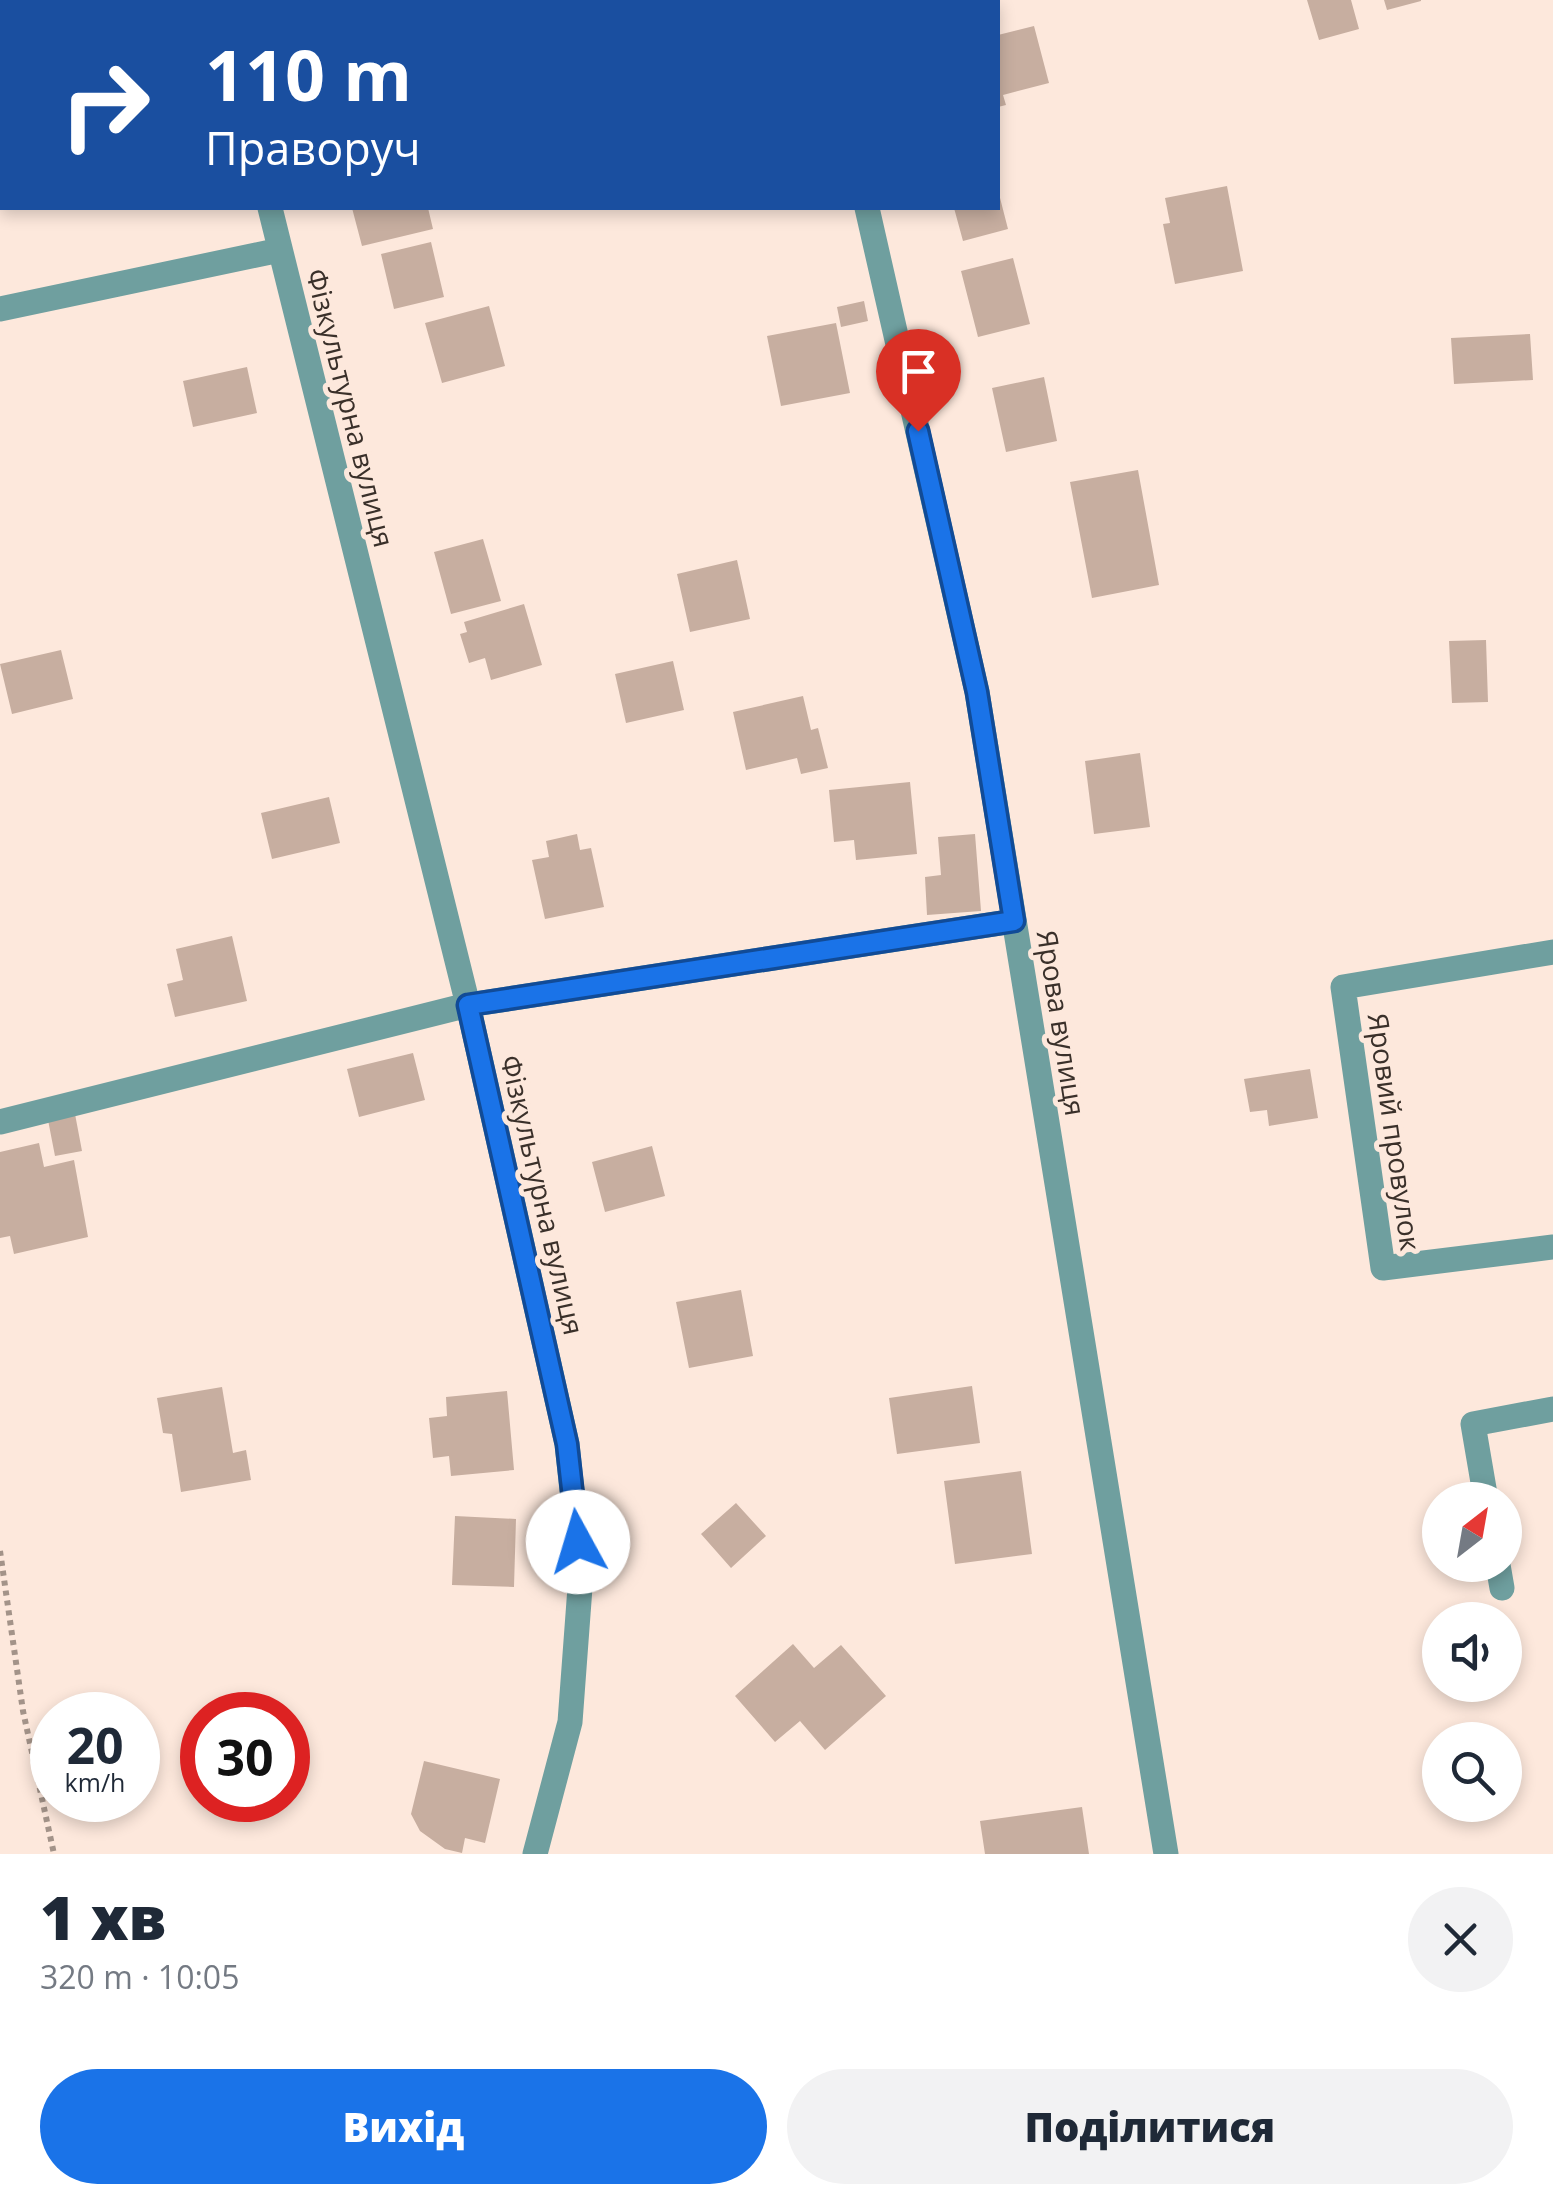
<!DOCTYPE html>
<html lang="uk">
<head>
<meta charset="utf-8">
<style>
	body { margin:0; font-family:"Open Sans",sans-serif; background:#f2f2f3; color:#1f2937; height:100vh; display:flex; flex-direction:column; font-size:38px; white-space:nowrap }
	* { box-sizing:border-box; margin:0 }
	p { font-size:32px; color:#747a83 }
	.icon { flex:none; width:55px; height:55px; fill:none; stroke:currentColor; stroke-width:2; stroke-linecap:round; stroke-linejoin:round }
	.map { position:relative; height:1854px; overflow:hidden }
	.details { display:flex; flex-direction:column; background:#fff; flex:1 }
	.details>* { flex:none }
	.top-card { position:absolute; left:0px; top:0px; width:1000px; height:210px; box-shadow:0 5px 15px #0003; background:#1a4fa0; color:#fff; overflow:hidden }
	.needle { width:65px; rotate:31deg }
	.controls { position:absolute; left:1422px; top:1482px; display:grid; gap:20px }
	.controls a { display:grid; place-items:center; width:100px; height:100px; border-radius:50%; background:#fff; box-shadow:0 5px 15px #0003; font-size:50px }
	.speed { position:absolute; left:30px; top:1692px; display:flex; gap:20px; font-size:50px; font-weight:700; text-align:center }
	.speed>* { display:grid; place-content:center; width:130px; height:130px; border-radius:50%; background:#fff; box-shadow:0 5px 15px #0003; line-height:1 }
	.speed small { font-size:25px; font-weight:400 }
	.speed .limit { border:15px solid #d22; background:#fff; color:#111 }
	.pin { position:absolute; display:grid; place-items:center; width:85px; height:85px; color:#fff; margin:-102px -42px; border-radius:50% 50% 50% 0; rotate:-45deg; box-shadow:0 0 10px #0007 }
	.pin .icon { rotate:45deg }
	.me { position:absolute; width:110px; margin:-55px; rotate:354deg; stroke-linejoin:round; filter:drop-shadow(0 0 8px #0008) }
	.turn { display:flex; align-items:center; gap:35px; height:210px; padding:0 40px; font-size:45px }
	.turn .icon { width:130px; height:130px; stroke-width:2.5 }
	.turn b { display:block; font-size:70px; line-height:85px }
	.round { display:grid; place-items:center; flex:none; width:105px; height:105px; border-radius:52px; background:#f2f2f3 }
	.overview { display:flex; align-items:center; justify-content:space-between; height:170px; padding:0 40px }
	h1 { font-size:60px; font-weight:800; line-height:75px }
	.button { display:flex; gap:20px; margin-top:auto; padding:20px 40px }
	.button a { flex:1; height:115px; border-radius:60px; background:#1a73e8; color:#fff; font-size:40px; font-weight:800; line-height:115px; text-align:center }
	.button a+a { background:#f2f2f3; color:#1f2937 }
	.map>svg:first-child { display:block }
</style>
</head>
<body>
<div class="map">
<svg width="1553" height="1854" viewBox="0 0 1553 1854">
	<rect width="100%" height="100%" fill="#fde8dc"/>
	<!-- building -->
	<path fill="#c7aea0" d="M1307 0H1351L1359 29 1319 40Z
		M1384 0H1421V1L1387 10Z
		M1034 26 1049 83 1003 95 1006 105 998 107V35Z
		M1227 186 1243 271 1175 284 1163 224 1170 223 1165 198Z
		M999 194 1008 229 963 241 954 208H998Z
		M352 208H428L433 229 362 246Z
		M431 242 444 297 394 309 381 254Z
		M1013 258 1030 324 978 337 961 271Z
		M864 301 868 321 841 327 837 307Z
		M489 306 505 366 442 383 425 323Z
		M836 323 850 393 781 406 767 336Z
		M1530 334 1533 380 1454 384 1451 338Z
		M247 367 257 413 193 427 183 381Z
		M1044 377 1057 441 1006 452 992 388Z
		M1138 470 1159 585 1092 598 1070 482Z
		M483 539 501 601 451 614 434 552Z
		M737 560 750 619 690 632 677 574Z
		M524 604 542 665 491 680 485 658 469 663 460 634 467 632 464 622Z
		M1486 640 1488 702 1452 703 1449 641Z
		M61 650 73 699 12 714 0 664Z
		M673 661 684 710 626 723 615 674Z
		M803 696 811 730 818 728 828 768 801 774 797 758 746 770 733 712Z
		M1140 753 1150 827 1094 834 1085 761Z
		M910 782 917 854 856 860 854 840 834 842 829 790Z
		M329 797 340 843 272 859 261 813Z
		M577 834 580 850 591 848 604 907 545 919 532 860 549 857 546 841Z
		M975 834 981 911 927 915 925 877 941 875 938 837Z
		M232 936 247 1001 175 1017 167 984 183 980 176 949Z
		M413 1053 425 1100 359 1117 347 1069Z
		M1310 1069 1318 1118 1269 1126 1267 1110 1250 1112 1244 1079Z
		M75 1114 82 1151 55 1156 48 1120Z
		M39 1143 44 1167 74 1160 88 1237 14 1254 10 1236 0 1238V1152Z
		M652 1146 665 1196 605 1212 592 1162Z
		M741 1290 753 1356 689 1368 676 1302Z
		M972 1386 980 1443 897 1454 889 1398Z
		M222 1387 233 1453 246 1450 251 1480 181 1492 172 1434 163 1433 157 1398Z
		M507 1391 514 1470 451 1476 449 1456 433 1458 429 1418 447 1416 446 1397Z
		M1021 1471 1032 1554 955 1564 944 1481Z
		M736 1503 766 1536 731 1568 701 1534Z
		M455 1516 516 1519 514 1587 452 1585Z
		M793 1644 814 1668 841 1645 886 1696 825 1750 800 1721 775 1742 735 1696Z
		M424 1761 500 1779 485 1843 465 1838 462 1853 445 1849 420 1831 411 1814Z
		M1082 1807 1089 1854H985L980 1821Z"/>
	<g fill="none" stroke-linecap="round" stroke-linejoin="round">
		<!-- path -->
		<path stroke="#a39389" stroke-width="6" stroke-dasharray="5 5" stroke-linecap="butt" d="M0 1551 23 1711 54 1854"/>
		<!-- minor -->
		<path stroke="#6f9f9f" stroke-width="25" d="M219 0 220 2
			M87 2 99 0
			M0 20 2 19
			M270 208 468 1005 567 1444 581 1574 570 1722 535 1854
			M867 208 977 692 1166 1854
			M0 309 280 250
			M1553 952 1343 987 1383 1268 1553 1247
			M0 1122 468 1005 1014 921
			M1486 1500 1473 1424 1553 1409
			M1498 1565 1502 1588"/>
	</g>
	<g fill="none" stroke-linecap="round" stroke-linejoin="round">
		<defs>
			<path id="route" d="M578 1542 567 1444 468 1005 1014 921 977 692 918 431"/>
		</defs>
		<!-- route casing -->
		<use href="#route" stroke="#114b97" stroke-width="25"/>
		<!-- route -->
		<use href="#route" stroke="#1a73e8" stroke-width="18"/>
	</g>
	<g text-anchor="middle" stroke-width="10" stroke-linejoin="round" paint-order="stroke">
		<!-- street labels -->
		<g font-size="28" fill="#3a302a" stroke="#fde8dc">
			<text transform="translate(350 408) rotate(76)" y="10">Фізкультурна вулиця</text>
			<text transform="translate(1061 1023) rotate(81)" y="10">Ярова вулиця</text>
			<text transform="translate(1394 1132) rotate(82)" y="10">Яровий провулок</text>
			<text transform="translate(542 1195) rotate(77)" y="10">Фізкультурна вулиця</text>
		</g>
	</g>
</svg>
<div class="controls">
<a><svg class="needle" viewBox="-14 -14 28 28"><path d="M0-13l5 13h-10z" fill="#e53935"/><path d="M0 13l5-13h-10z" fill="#747a83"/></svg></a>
<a><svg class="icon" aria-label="sound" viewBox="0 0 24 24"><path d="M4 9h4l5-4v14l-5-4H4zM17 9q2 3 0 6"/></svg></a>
<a><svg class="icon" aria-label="search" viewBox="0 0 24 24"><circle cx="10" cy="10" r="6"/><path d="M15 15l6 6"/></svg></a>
</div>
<div class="speed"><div>20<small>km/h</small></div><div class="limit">30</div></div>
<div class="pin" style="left:918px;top:431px;background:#d93025"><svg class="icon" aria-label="arrive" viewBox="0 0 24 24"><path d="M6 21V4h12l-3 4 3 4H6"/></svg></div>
<svg class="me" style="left:578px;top:1542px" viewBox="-20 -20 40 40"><circle r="19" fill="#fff"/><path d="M0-13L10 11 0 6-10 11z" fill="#1a73e8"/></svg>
<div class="top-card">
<div class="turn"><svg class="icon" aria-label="right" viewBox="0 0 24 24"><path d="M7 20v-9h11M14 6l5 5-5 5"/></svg><div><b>110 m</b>Праворуч</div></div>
</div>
</div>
<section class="details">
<div class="overview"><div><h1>1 хв</h1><p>320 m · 10:05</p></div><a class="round"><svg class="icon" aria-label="close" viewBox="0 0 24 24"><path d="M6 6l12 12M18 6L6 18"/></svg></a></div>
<div class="button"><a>Вихід</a><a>Поділитися</a></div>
</section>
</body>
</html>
